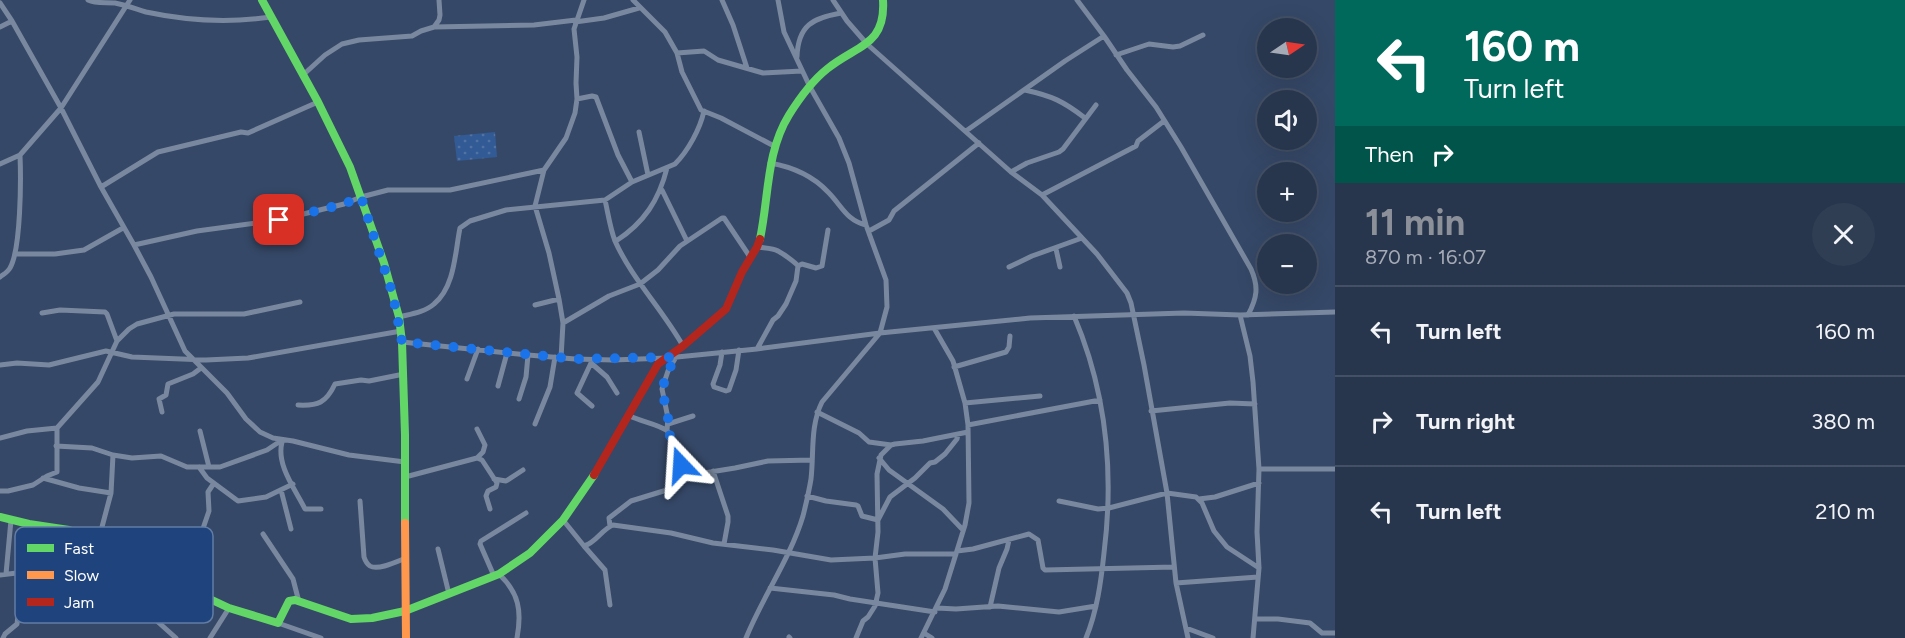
<!DOCTYPE html>
<html lang="en">
<head>
<meta charset="utf-8">
<style>
	body { margin:0; font-family:Figtree,sans-serif; background:#303e54; color:#f1f3f6; height:100vh; display:flex; flex-direction:column; font-size:22px; white-space:nowrap }
	* { box-sizing:border-box; margin:0 }
	p { font-size:20px; color:#a5abb6 }
	.icon { flex:none; width:33px; height:33px; fill:none; stroke:currentColor; stroke-width:2; stroke-linecap:round; stroke-linejoin:round }
	.map { position:relative; flex:1; overflow:hidden }
	.details { display:flex; flex-direction:column; background:#28364d; width:570px }
	.details>* { flex:none }
	.top-card { background:#00695c; color:#fff; overflow:hidden }
	.needle { width:39px; rotate:77deg }
	.tools { position:absolute; left:1257px; top:18px; display:grid; gap:12px }
	.tools a { display:grid; place-items:center; width:60px; height:60px; border-radius:50%; background:#28364d; box-shadow:0 6px 24px #0002,0 0 0 2px #445065; font-size:30px }
	.pin { position:absolute; display:grid; place-items:center; width:51px; height:51px; color:#fff; margin:-26px; border-radius:12px; box-shadow:0 3px 9px #0006 }
	.me { position:absolute; width:66px; margin:-33px; rotate:340deg; stroke-linejoin:round; filter:drop-shadow(0 0 4px #0008) }
	.turn { display:flex; align-items:center; gap:21px; height:126px; padding:0 30px; font-size:27px }
	.turn .icon { width:78px; height:78px; stroke-width:2.5 }
	.turn b { display:block; font-size:42px; line-height:51px }
	.then { display:flex; align-items:center; height:57px; padding:0 30px; background:#0003; gap:12px; font-size:22px }
	.round { display:grid; place-items:center; flex:none; width:63px; height:63px; border-radius:32px; background:#303e54 }
	.summary { display:flex; align-items:center; justify-content:space-between; height:102px; padding:0 30px }
	h1 { font-size:36px; font-weight:700; line-height:45px; color:#8c9099 }
	ul { padding:0; list-style:none }
	li { display:flex; align-items:center; gap:18px; height:90px; padding:0 30px; border-top:2px solid #445065 }
	li div { flex:1 }
	li b { display:block; font-size:22px }
	li em { font-style:normal }
	main { display:flex; flex:1; min-height:0 }
	.map>svg:first-child { display:block }
</style>
</head>
<body>
<main>
<div class="map">
<svg width="1335" height="638" viewBox="0 0 1335 638">
	<defs>
		<pattern id="grass-dots" width="8" height="8" patternUnits="userSpaceOnUse" patternTransform="scale(1.5)"><rect width="8" height="8" fill="#325a94"/><path d="M2 2h.1M6 6h.1" fill="none" stroke="#5173a4" stroke-width="1.8" stroke-linecap="round"/></pattern>
	</defs>
	<rect width="100%" height="100%" fill="#354867"/>
	<!-- grass -->
	<path fill="url(#grass-dots)" d="M495 132 497 157 457 161 454 136Z"/>
	<g fill="none" stroke-linecap="round" stroke-linejoin="round">
		<!-- street -->
		<path stroke="#79889e" stroke-width="5" d="M88 0C96 4 106 2 115 3 126 5 136 9 146 12 188 21 229 23 271 17
			M633 0 665 32 677 53 682 72 701 110 721 118 774 146
			M722 0 733 25 747 68
			M833 0 847 21 867 44 1011 172 1042 195 1097 254 1127 293 1131 303 1144 365 1167 493 1176 583 1188 638
			M1077 0 1104 36 1127 70 1156 107 1181 147 1251 269C1259 287 1257 298 1248 315
			M0 3 12 21 61 108 101 187 134 245 151 277 185 351 227 393 246 419 260 432 273 438 293 441 349 455 405 462
			M575 22 604 18 639 8
			M0 27 12 21
			M434 27 534 25 576 20
			M677 53 704 51 718 60 763 73 802 71
			M1116 55 1149 44 1173 47 1180 46 1203 35
			M797 57C798 25 813 18 841 13
			M303 75 325 55 342 44 359 40 412 36 421 31 434 27 439 20 440 15 439 0
			M1025 90C1052 96 1063 101 1085 118
			M577 99 592 96 596 97 618 155 632 182
			M966 131 1065 61 1104 36
			M639 132 648 175
			M770 163C793 167 812 175 828 192 842 206 846 220 866 225
			M0 164 20 155 61 108 130 0
			M1011 172 1027 163 1059 152 1063 149 1096 105
			M101 187 158 152 241 132 248 133 318 102
			M662 190 687 241
			M1042 195 1136 146 1138 141 1164 121
			M605 200C608 213 610 228 615 241 632 279 663 310 683 346
			M869 231 889 220 894 211 979 143
			M616 241C644 223 659 200 667 168
			M134 245 197 231 279 220 344 204 361 197 388 190H450L544 170
			M1056 249 1060 267
			M15 254H55L84 250 123 228
			M798 266 802 264 816 268 822 266 828 230
			M1009 267 1032 256 1082 238
			M0 277C4 274 8 272 10 268 21 249 21 179 20 155
			M535 305 559 299
			M42 313 60 310 105 312 107 314 117 341
			M1240 315 1250 356 1253 382 1259 469 1257 532 1259 568 1253 638
			M1074 316C1106 391 1114 473 1104 553 1101 582 1097 611 1086 638
			M399 317C411 314 425 312 434 304 455 287 455 252 460 228L470 221 506 210 605 200 632 182 675 164C688 151 700 129 704 111
			M563 323 609 296 640 284 658 270 680 246 722 218H724L750 257
			M402 342 528 355 575 359 613 360 667 358 757 349 880 333 1030 318 1184 313 1240 315 1335 312
			M757 349 773 320 778 316 786 304 796 281 798 266C795 262 782 253 778 251 773 248 764 248 758 247
			M722 352 720 365 713 384 714 387 726 391 729 390 736 370 739 350
			M561 358 563 323 559 299 549 253 535 206 544 170 566 138 575 113 577 99 576 83 577 57 574 29 584 0
			M591 360V363L607 377 617 393
			M591 363 577 393 592 406
			M0 365 17 363 49 365 106 351 132 357 206 360 248 358 401 331
			M954 367 1006 352 1009 347 1010 336
			M467 379 478 349
			M498 386 507 353
			M519 399 526 377 528 355
			M965 403 1040 396
			M298 405C318 406 326 403 335 384L361 380 369 381 404 374
			M1151 411 1230 403 1255 404
			M162 412 159 399 166 395 168 384 193 374 201 368
			M817 412 859 433 869 442 891 445
			M630 416C640 421 657 424 666 430 677 437 682 467 687 479
			M535 424 550 387 555 357
			M668 424 693 416
			M968 425 1100 400
			M667 430 668 418 662 389 668 371 676 357
			M200 431 209 467
			M0 438 27 431 57 428 98 382 117 341 129 329 137 324 174 314H244L300 302
			M282 442C276 465 295 489 305 509H321
			M56 446 92 448 113 455 132 458 161 456 187 467H220L267 450 282 440
			M477 458 482 460 497 483 496 487 488 491 486 496 490 509
			M879 458 889 470 943 509 963 530
			M199 467 207 478 238 501 266 497 293 484
			M1259 469H1335
			M713 471 728 516V522L724 544
			M405 477 477 458 483 452 485 445 477 429
			M43 478 79 488 111 493
			M494 479 506 481 523 470
			M281 490 291 529
			M0 491H8L33 485 47 476 57 472V428
			M807 496 826 501 856 505 858 506 862 516 878 520 890 497 915 478 930 463 935 462 945 454 957 439 958 434
			M1199 499 1215 497 1259 483
			M360 501 364 557C365 560 367 564 370 566 378 571 398 561 406 558
			M1059 501 1098 509 1109 508 1167 493 1196 497 1202 503 1214 531 1227 547 1259 568
			M563 520 584 546C596 543 602 529 613 525L671 533 713 543 773 550 831 560 875 558 905 554H956
			M610 526 609 518 631 501 670 489 687 479 704 473 735 468 768 461 812 460
			M263 534 293 579 299 602
			M98 542 111 493 113 455
			M584 546 605 570 610 605
			M438 549 449 594
			M957 551 973 549 1029 534 1038 540 1043 568 1045 570 1174 567
			M6 574 11 520
			M42 574 50 527
			M499 574C519 593 522 611 517 638
			M0 575 25 572 71 576 85 535
			M71 576 129 596 176 638
			M166 576 178 550 192 548 198 543 209 511 208 492 214 483
			M494 576 480 544 481 541 526 513
			M1176 583 1258 577
			M770 588 834 595 850 599 935 612
			M129 596 140 561
			M990 607 999 568 1007 549 1009 540
			M937 608 956 609 998 606 1059 612 1096 606
			M1255 619H1278L1310 623 1322 633H1335
			M278 623 321 638
			M1186 628 1213 638
			M924 633 932 638
			M789 637 790 638
			M3 638 5 634 17 624 18 616 24 604 25 588 38 586 40 573
			M210 638 229 608
			M746 638C763 596 790 559 803 516 806 504 809 491 811 479 814 453 810 426 822 402L880 333 887 307 886 280 866 225 849 163 839 138 810 87 784 32 778 0
			M856 638 863 621 868 617 875 606 878 593 875 558 878 532 877 474 881 455 891 445 895 444 923 441 968 432
			M921 638 945 589 965 525 969 503 968 425 965 403 953 361 934 328"/>
		<!-- fast -->
		<path stroke="#63d668" stroke-width="8" d="M262 0 318 102 350 167 384 263 399 317 402 342 405 435V523
			M760 239C769 197 766 152 789 115 799 99 812 81 827 69 856 45 886 46 883 0
			M0 517 29 524 69 530 85 535 140 561 178 584 229 608 278 623 289 601 295 600 351 619 372 618 405 611 499 574 530 553 563 520 594 475"/>
		<!-- slow -->
		<path stroke="#ff974d" stroke-width="8" d="M405 523 406 638"/>
		<!-- jam -->
		<path stroke="#b3261e" stroke-width="8" d="M594 475 658 364 683 346 726 309 742 272 757 247 760 239"/>
	</g>
	<g fill="none" stroke-linecap="round" stroke-linejoin="round">
		<!-- route -->
		<path stroke="#1a73e8" stroke-width="10" stroke-dasharray="0 18" d="M279 220 344 204 361 197 393 295 402 342 575 359 676 357 668 371 662 389 668 418 667 430 680 454 681 465"/>
	</g>
	<!-- legend -->
	<rect x="15" y="527" width="198" height="96" rx="9" fill="#1f447d" stroke="#627ca4" stroke-width="1.5"/>
	<rect x="27" y="544" width="27" height="8" fill="#63d668"/>
	<rect x="27" y="571" width="27" height="8" fill="#ff974d"/>
	<rect x="27" y="598" width="27" height="8" fill="#b3261e"/>
	<g font-size="16" fill="#fff">
		<text x="64" y="554">Fast</text>
		<text x="64" y="581">Slow</text>
		<text x="64" y="608">Jam</text>
	</g>
</svg>
<div class="tools">
<a><svg class="needle" viewBox="-14 -14 28 28"><path d="M0-13l5 13h-10z" fill="#e53935"/><path d="M0 13l5-13h-10z" fill="#a5abb6"/></svg></a>
<a><svg class="icon" aria-label="sound" viewBox="0 0 24 24"><path d="M4 9h4l5-4v14l-5-4H4zM17 9q2 3 0 6"/></svg></a>
<a>+</a>
<a>−</a>
</div>
<div class="pin" style="left:279px;top:220px;background:#d93025"><svg class="icon" aria-label="arrive" viewBox="0 0 24 24"><path d="M6 21V4h12l-3 4 3 4H6"/></svg></div>
<svg class="me" style="left:681px;top:465px" viewBox="-20 -20 40 40"><path d="M0-17L14 15 0 8-14 15z" fill="#1a73e8" stroke="#fff" stroke-width="4"/></svg>
</div>
<section class="details">
<div class="top-card">
<div class="turn"><svg class="icon" aria-label="left" viewBox="0 0 24 24"><path d="M17 20v-9H6M10 6l-5 5 5 5"/></svg><div><b>160 m</b>Turn left</div></div>
<div class="then">Then<svg class="icon" aria-label="right" viewBox="0 0 24 24"><path d="M7 20v-9h11M14 6l5 5-5 5"/></svg></div>
</div>
<div class="summary"><div><h1>11 min</h1><p>870 m · 16:07</p></div><a class="round"><svg class="icon" aria-label="close" viewBox="0 0 24 24"><path d="M6 6l12 12M18 6L6 18"/></svg></a></div>
<ul>
<li><svg class="icon" aria-label="left" viewBox="0 0 24 24"><path d="M17 20v-9H6M10 6l-5 5 5 5"/></svg><div><b>Turn left</b></div><em>160 m</em></li>
<li><svg class="icon" aria-label="right" viewBox="0 0 24 24"><path d="M7 20v-9h11M14 6l5 5-5 5"/></svg><div><b>Turn right</b></div><em>380 m</em></li>
<li><svg class="icon" aria-label="left" viewBox="0 0 24 24"><path d="M17 20v-9H6M10 6l-5 5 5 5"/></svg><div><b>Turn left</b></div><em>210 m</em></li>
</ul>
</section>
</main>
</body>
</html>
